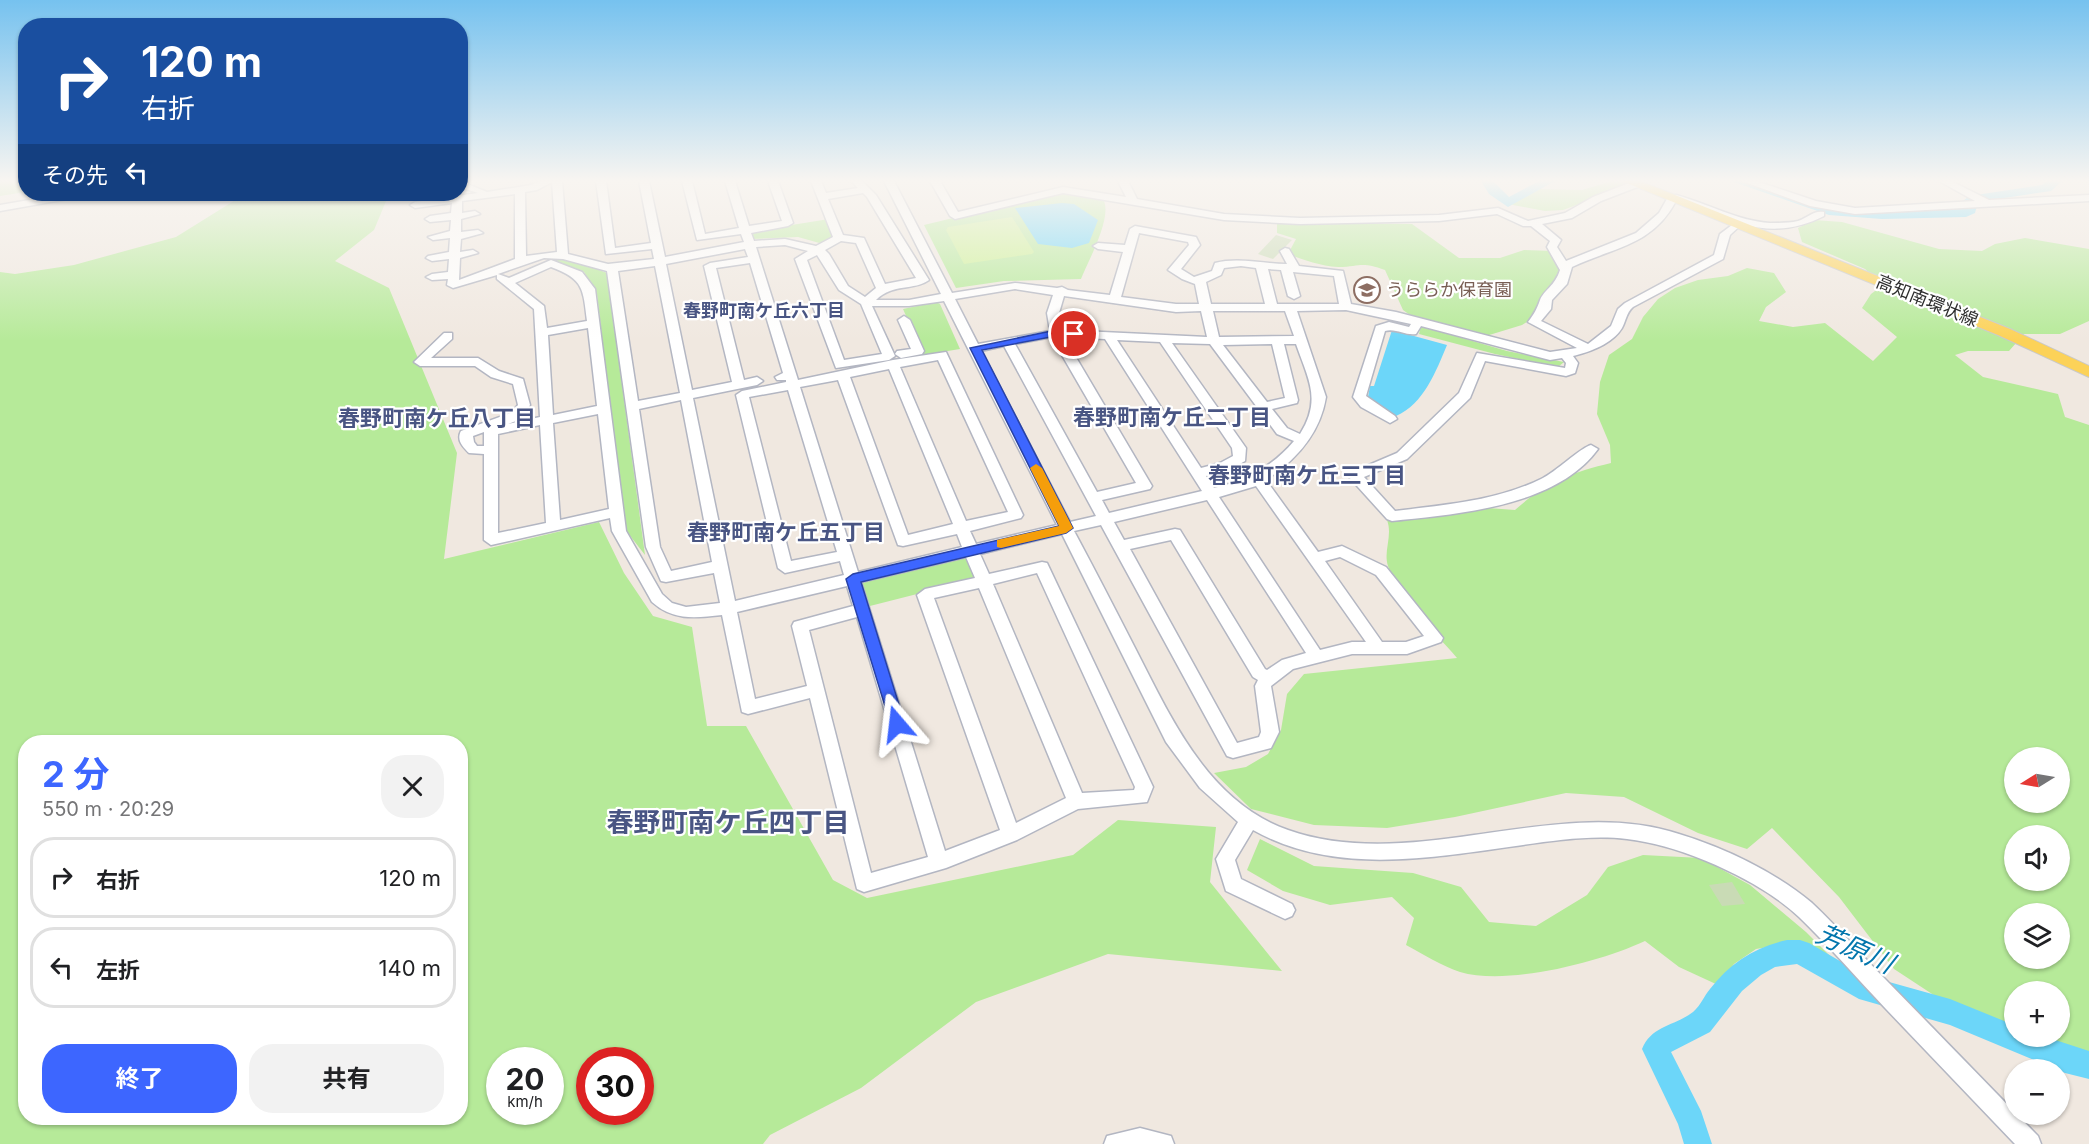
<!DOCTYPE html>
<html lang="ja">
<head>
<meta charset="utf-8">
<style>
	body { margin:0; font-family:Inter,"Noto Sans JP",sans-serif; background:#f2f2f2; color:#202124; height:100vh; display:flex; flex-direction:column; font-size:22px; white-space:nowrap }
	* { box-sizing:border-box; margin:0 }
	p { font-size:20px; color:#757577 }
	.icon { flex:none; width:33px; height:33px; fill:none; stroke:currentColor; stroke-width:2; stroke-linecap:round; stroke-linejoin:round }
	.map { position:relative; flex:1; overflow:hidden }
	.details { position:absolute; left:18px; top:735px; width:450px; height:390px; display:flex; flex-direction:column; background:#fff; border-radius:24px; box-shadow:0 2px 4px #0004 }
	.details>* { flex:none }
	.banner { position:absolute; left:18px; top:18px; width:450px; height:183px; border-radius:24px; box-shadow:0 2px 4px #0004; background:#1a4fa0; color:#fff; overflow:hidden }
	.needle { width:39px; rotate:259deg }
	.buttons { position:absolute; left:2004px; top:747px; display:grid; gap:12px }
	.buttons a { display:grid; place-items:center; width:66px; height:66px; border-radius:50%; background:#fff; box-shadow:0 2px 4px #0004; font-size:30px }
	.speed { position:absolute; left:486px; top:1047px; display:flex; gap:12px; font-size:30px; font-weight:700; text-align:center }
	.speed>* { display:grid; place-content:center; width:78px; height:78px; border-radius:50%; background:#fff; box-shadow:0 2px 4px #0004; line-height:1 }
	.speed small { font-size:15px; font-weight:400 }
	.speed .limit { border:9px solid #d22; background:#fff; color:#111 }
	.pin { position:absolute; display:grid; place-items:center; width:51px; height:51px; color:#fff; margin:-26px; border:3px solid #fff; border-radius:50%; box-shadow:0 2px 6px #0007 }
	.me { position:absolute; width:66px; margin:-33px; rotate:343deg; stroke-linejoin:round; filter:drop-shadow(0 0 4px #0008) }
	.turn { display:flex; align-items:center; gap:21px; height:126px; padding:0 24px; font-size:27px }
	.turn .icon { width:78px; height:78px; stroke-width:2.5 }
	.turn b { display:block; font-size:42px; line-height:51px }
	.then { display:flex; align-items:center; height:57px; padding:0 24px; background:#0003; gap:12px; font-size:22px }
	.round { display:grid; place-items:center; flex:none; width:63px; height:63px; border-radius:24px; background:#f2f2f2 }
	.headline { display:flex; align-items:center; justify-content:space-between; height:102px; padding:0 24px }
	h1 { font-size:36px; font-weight:700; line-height:45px; color:#3d66ff }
	.cta { display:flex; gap:12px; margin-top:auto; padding:12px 24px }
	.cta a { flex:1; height:69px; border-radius:24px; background:#3d66ff; color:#fff; font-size:24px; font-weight:700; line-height:69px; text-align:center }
	.cta a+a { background:#f2f2f2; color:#202124 }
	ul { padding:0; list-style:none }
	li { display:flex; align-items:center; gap:18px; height:81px; margin:0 12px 9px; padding:0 12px; border:3px solid #e0e0e0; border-radius:24px }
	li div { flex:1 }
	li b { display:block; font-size:22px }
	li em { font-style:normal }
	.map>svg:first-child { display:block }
</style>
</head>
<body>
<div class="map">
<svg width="2089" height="1144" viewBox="0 0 2089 1144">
	<rect width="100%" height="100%" fill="#f0e8e0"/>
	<!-- green -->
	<path fill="#b6ea99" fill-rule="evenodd" d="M0 181H25V192L0 196Z
		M1612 181H1623L1628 186 1563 210 1545 211 1508 204 1537 189 1582 190Z
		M1060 192 1102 198C1115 213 1088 261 1081 279L1004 281 956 288 924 225Z
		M245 194H389L374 230 335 261 389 288 457 453 444 559 599 522 624 573 653 616 692 627 707 726H746L833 880 867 898 1073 855 1118 820 1216 827 1210 882 1282 971 1108 954 976 1002 861 1088 770 1135 763 1144H0V272L15 274 74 265 176 237ZM26 742H460V1118H26ZM500 1060H550V1112H500ZM590 1060H640V1112H590Z
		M829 219 835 237 823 244 798 237 752 239 751 233 755 231Z
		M1814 220 1842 222 1939 249 1982 251 1995 244 2025 238 2089 249V321L2060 334H2024L2009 351H1968L1955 355 1983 377 2058 394 2065 417 2089 425V1062L1990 1032 1894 969 1839 897 1772 828 1747 849 1698 833 1624 797 1566 793 1455 817 1387 828 1314 825 1251 809 1214 773 1246 767 1268 754 1281 730 1287 694 1304 674 1457 658C1433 629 1400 603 1388 566 1383 551 1393 536 1387 520L1488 508 1515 510C1546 482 1570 473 1611 463L1610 445 1597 414 1600 382 1609 355 1632 339 1643 317 1658 299 1675 288 1698 280 1728 276 1747 268 1774 273 1786 292 1766 307 1759 321 1793 327 1825 323 1873 361 1897 337 1862 308 1871 294 1883 285 1865 269 1802 242 1798 228ZM2014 758H2060V802H2014ZM2014 836H2060V880H2014ZM2014 914H2060V958H2014ZM2014 992H2060V1036H2014Z
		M1277 223 1412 224 1459 258H1500L1524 250 1554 251 1561 263 1560 279 1538 315 1522 325 1486 336 1414 318 1403 310 1385 270C1360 261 1361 267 1338 267 1321 266 1304 260 1288 254L1296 239 1277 233Z
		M556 258 571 259 607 273 645 555 624 528 597 294 584 272 554 261Z
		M936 302 940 304 960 349 923 355 903 309Z
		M1421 326 1507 351 1564 362 1558 367 1495 354 1419 334Z
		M966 557 976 579 866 607 859 583Z
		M1260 839 1314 866 1413 873 1461 887 1489 922 1536 926 1587 895 1608 867 1643 855 1701 858 1750 885 1806 932 1841 967 1793 943 1756 949 1734 964 1718 985 1679 967 1645 941C1600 962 1508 986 1460 972 1442 966 1423 954 1406 945L1414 918 1392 897 1330 905 1283 891 1247 870Z"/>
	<!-- cemetery -->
	<path fill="#c9dbb5" d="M1276 235 1292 240 1273 259 1258 254Z
		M1732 882 1745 904 1722 906 1709 885Z"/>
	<!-- pitch -->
	<path fill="#ccf294" d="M1012 217 1034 252 1032 254 964 264 946 230 948 227Z"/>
	<!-- water -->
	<path fill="#6cd6f9" d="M1062 203 1074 204 1098 220 1089 243 1072 248 1038 244 1015 208Z
		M1392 330 1447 345C1436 371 1424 404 1396 416L1375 407 1368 397 1370 386H1374Z"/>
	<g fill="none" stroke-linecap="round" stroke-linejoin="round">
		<!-- river -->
		<path fill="#6cd6f9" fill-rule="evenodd" d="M1481 181H1493L1509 197 1539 181H1555L1508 207 1489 194Z
			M1731 181C1765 179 1796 199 1829 207 1869 216 1921 210 1963 209L1962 202 1969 196 2042 185 2047 181H2062L2051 191 1978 202 1975 213 1966 217 1882 219 1829 215Z
			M1787 940H1800L1809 943 1864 975 1950 999 2014 1025V1036H2043L2089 1051V1079L2065 1073 1950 1025 1859 999 1797 964 1775 967 1761 975 1742 991 1710 1032 1671 1052 1701 1111 1712 1144H1684L1678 1124 1642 1049C1652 1025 1675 1026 1693 1012 1701 1005 1704 996 1710 989 1730 963 1755 947 1787 940Z"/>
		<defs>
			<path id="minor" d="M460 181 487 192 531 185 540 181H562L568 254 608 264 654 259 652 249 606 254 596 181H606L615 248 651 243 639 181H649L665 257 744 242 741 234 697 240 682 181H692L705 234 739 228 725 181H735L749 226 782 221 768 181H778L793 223 788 226 751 233 754 241 785 239 816 246 833 237 811 181H821L826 193 858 188 851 181H862L876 195 929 280C914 291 893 283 876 300H909L941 294 884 181H894L952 293 1015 283 1057 288 1062 287 1068 290 1110 295 1123 252 1098 249 1093 246 1098 243 1125 245 1130 229 1135 226 1196 237 1200 245 1181 269 1194 277 1212 271 1215 263C1239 257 1263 264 1287 264L1280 251 1285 248 1289 249 1299 266 1343 271 1351 304 1396 312 1550 352 1577 348 1528 322C1534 314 1537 309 1540 300 1544 290 1555 286 1560 270L1547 247 1550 241 1531 226H1523L1497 214 1439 221 1300 224 1224 220 1063 193 955 219 950 216 930 181H940L958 212 1063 187 1126 197 1118 181H1128L1137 199 1224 214 1300 218 1439 215 1498 208 1528 221 1565 213 1593 197 1632 182H1640V186L1601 201 1572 218 1542 224 1561 240 1557 247 1566 261 1636 233 1659 213 1668 197 1676 195C1707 203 1737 221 1770 223 1780 223 1789 223 1798 221 1807 218 1814 210 1824 212V216C1797 230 1771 232 1742 224L1730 235 1723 259 1633 307C1626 313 1626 321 1622 328 1612 344 1590 352 1573 356L1578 363 1575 373 1566 376 1485 361 1470 398 1407 459 1364 477 1395 511C1445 505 1496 501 1541 479 1556 472 1580 448 1591 445L1598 449C1556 507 1457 514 1392 521L1387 519 1348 476 1350 473 1397 453 1459 393 1477 353 1565 368 1566 363 1562 358 1550 360 1421 326 1416 334C1406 336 1396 328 1385 331L1366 396 1395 416 1397 419 1390 423 1361 407 1353 397 1376 326 1389 322 1409 327 1411 324 1346 310 1297 311 1326 397C1320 434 1296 460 1266 480L1318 552 1342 546 1386 567 1443 638 1441 642 1407 654H1352L1293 669 1271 686 1279 732 1271 748 1233 758 1227 756 1101 525 1074 531C1095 570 1115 609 1135 648 1171 718 1208 802 1288 830 1347 851 1413 844 1474 835 1542 826 1612 812 1679 834 1725 848 1775 872 1812 903 1838 927 1861 955 1886 980 1937 1032 1988 1085 2038 1136L2041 1144H2015C1972 1099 1929 1054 1886 1009 1857 978 1829 946 1799 917 1760 880 1681 845 1627 839 1593 835 1558 840 1523 845 1433 857 1337 877 1253 830L1235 860 1241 879 1292 904 1295 910 1292 916 1285 919 1226 891 1216 859 1238 822 1200 788 1166 742 1062 534 980 554 989 574 1042 562 1047 563 1153 787 1147 802 1078 809 1017 840 946 868 864 892 857 889 810 698 748 714 742 712 722 615C695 618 673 621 652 602L612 531 610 518 491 545 484 540V454L469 453C463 447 456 440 461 431L511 413 518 405 513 384 491 377 475 366H420L414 362 444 333H452V339L431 358H478L499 371 523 379 530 405 521 419 508 424 540 417 534 309 497 279V275L453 288 447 285 448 279 432 280 426 277 432 274 448 272 449 259 432 261 426 258 428 256 449 252 450 238 433 240 428 237 450 231 451 220 430 222 425 219 430 216 451 213 452 203 415 208 410 205 415 202 478 193 460 187ZM552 182 557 252 526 256 525 192 537 190ZM863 193 867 197 916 278 885 284 864 238 843 235 828 199ZM515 194V259L459 280 460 258 478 253 473 250 460 252 461 239 483 233 478 230 461 232V219L480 214 475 211 462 213V201ZM1676 201 1736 222 1720 234 1714 255 1625 303 1618 309 1611 326 1588 344 1541 321 1551 309 1552 300 1567 284 1572 267C1614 247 1652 246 1676 201ZM1139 233 1188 242 1189 245 1168 270 1182 279 1195 284 1199 304H1176L1121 297ZM841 241 856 243 876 288 865 297 848 286 829 254 825 250ZM785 245 808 251 795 259 836 368 889 360 895 356 872 306H909L944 301 1057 525 976 544 970 531 1021 518 1023 515 946 352 893 360 798 380 756 247ZM745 249 748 257 710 263 704 266 732 382 692 390 666 264ZM817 255 839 290 861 304 882 354 844 360 807 260ZM544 258 563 259 607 271 646 547 661 581 666 582 714 573 720 603 686 607 672 603 662 594 626 531 595 289 582 272 551 260 509 278 498 274ZM750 263 783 373 775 377 777 380H786V382L742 391 736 395 778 568 785 573 840 561 844 575 735 601 693 398 757 385 763 381 757 377 744 380 716 268ZM655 266 680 393 638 401 618 271ZM1241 266 1256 268 1265 304H1211L1206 282 1221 275 1224 268ZM551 267C584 279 583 289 587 321L547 328 544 306 515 283ZM1268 269 1281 270 1288 296 1294 299 1300 296 1293 272 1334 276 1339 304H1277ZM1015 289 1053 295 1047 313 1050 331 978 344 955 299ZM1064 296 1176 312 1201 311 1207 337 1061 330 1059 313ZM1213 311H1285L1294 336 1219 337ZM588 328 597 406 553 415 548 335ZM1052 337V338L1136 483 1097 492 1015 344ZM1064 337 1105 339 1202 491 1109 513 1102 500 1150 489 1152 486ZM1117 340 1160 342 1232 448 1233 456 1220 463 1201 468ZM1172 343 1210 344 1277 434 1294 441C1272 467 1246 481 1214 488L1206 476 1229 470 1245 461 1246 448ZM1272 344 1285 398 1267 402 1223 345ZM1284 344H1296C1308 379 1322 399 1300 434L1287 428 1272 409 1297 403 1298 400ZM1004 346 1096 516 1070 522 981 351ZM938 360 1008 512 966 521 900 367ZM889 369 953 524 908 535 850 377ZM838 380 898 545 903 546 957 534 962 547 858 572 800 387ZM788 390 837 552 791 561 749 397ZM681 400 712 562 671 571 660 547 639 409ZM598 414 609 509 560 520 553 423ZM540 425 546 523 498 533V434ZM484 432V446H477L474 442 473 436ZM1256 486 1366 642H1352L1320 650 1219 497ZM1207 500 1306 653 1282 660 1267 670 1265 669 1180 530 1175 529 1124 540 1114 522ZM1171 540 1253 677 1258 680 1255 686 1261 732 1259 737 1237 743 1130 549ZM966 557 975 578 925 589 917 595 1000 830 945 851 861 582ZM1340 557 1376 575 1424 636 1406 642H1382L1325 561ZM1037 573 1135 787 1134 790 1082 793 993 584ZM847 586 853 606 794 622 792 626 807 686 755 699 737 612ZM979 588 1066 798 1016 823 934 598ZM857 617 928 857 871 873 809 630Z
				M1742 181H1756L1816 201 1855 208 1975 201 1939 181H1951L1989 200 2089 195V201L1855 214 1810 206Z
				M64 194H84L79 197 0 211V205Z
				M904 316 910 320 924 351 922 354 901 358 895 354 897 351 911 349 898 320Z
				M1140 1128 1171 1136 1174 1144H1104L1107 1136Z"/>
			<path id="major" d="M1622 181H1640L2010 329 2089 366V377L1998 335Z"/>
		</defs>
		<!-- minor casing -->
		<use href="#minor" stroke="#b3b6c2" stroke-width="3"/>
		<!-- major casing -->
		<use href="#major" stroke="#c9c9c9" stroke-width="2"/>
		<!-- minor -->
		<use href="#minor" fill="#fff" fill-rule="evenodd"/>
		<!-- major -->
		<use href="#major" fill="#fcd258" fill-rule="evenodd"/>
	</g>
	<!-- sky -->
	<linearGradient id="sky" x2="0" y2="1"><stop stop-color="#76c2ef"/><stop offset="0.53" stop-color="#f8f5f1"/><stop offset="1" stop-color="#f8f5f1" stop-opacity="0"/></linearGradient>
	<rect width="2089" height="341" fill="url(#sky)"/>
	<!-- route -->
	<path fill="#3d66ff" stroke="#2842a6" stroke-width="1.5" d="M1056 330 1074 331 1080 334 1074 337 1056 336 982 350 1073 528 1066 533 861 582 905 724 897 731 892 729 846 579 853 574 1059 526 970 348Z"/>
	<!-- slow -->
	<path fill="#f59e0b" d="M1036 464 1042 468 1073 528 1066 533 1001 548 997 547V540L1059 526 1030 468Z"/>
	<!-- icons -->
	<defs>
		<symbol id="school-ring" viewBox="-11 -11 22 22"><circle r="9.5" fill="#fff" stroke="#8d6e63" stroke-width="1.5"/><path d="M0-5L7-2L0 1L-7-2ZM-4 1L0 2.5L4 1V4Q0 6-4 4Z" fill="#8d6e63"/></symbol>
	</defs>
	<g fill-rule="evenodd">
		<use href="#school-ring" x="1352" y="275" width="30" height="30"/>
	</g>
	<g text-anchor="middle" stroke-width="4.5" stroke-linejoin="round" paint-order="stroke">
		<!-- far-education labels -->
		<g font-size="18" fill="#785e54" stroke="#fff" text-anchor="start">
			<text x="1386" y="296">うららか保育園</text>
		</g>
		<!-- far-street labels -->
		<g font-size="18" fill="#2e2e2e" stroke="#fff">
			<text transform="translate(1927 301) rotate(22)" y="6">高知南環状線</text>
		</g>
		<!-- far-neighbourhood labels -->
		<g font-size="18" font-weight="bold" fill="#495583" stroke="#fff">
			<text x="764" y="317">春野町南ケ丘六丁目</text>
		</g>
		<!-- neighbourhood labels -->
		<g font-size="22" font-weight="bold" fill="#495583" stroke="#fff">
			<text x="1172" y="425">春野町南ケ丘二丁目</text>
			<text x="437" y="426">春野町南ケ丘八丁目</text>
			<text x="1307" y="483">春野町南ケ丘三丁目</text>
			<text x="786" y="540">春野町南ケ丘五丁目</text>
		</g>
		<!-- near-neighbourhood labels -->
		<g font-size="27" font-weight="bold" fill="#495583" stroke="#fff">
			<text x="728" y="832">春野町南ケ丘四丁目</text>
		</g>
		<!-- near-water labels -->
		<g font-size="27" font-style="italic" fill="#0376ad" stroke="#fff">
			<text transform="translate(1855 949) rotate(24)" y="9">芳原川</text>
		</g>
	</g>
</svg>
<div class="buttons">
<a><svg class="needle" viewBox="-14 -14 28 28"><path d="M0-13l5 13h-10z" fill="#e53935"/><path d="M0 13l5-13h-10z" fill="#757577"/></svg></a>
<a><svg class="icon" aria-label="sound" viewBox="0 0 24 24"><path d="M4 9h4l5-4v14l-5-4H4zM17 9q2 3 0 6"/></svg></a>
<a><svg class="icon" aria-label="layers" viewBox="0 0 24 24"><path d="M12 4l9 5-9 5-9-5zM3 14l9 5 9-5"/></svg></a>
<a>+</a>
<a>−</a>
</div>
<div class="speed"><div>20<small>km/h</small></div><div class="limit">30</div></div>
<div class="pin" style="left:1074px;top:334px;background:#d93025"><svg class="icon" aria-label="arrive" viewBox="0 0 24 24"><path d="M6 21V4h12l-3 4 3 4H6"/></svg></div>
<svg class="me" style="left:897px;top:724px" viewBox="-20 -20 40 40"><path d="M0-17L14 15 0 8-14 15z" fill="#3d66ff" stroke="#fff" stroke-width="4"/></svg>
<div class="banner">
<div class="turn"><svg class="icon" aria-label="right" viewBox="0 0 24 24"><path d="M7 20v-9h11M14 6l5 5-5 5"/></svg><div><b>120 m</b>右折</div></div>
<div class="then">その先<svg class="icon" aria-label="left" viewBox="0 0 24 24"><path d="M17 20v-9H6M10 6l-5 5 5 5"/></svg></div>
</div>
<section class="details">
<div class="headline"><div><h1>2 分</h1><p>550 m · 20:29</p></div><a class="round"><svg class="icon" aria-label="close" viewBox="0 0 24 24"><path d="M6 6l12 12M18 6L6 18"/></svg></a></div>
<ul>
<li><svg class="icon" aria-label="right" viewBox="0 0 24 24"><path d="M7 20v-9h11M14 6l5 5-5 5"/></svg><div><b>右折</b></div><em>120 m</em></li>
<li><svg class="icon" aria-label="left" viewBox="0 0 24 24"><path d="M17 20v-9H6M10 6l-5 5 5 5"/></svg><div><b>左折</b></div><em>140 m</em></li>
</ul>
<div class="cta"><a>終了</a><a>共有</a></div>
</section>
</div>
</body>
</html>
